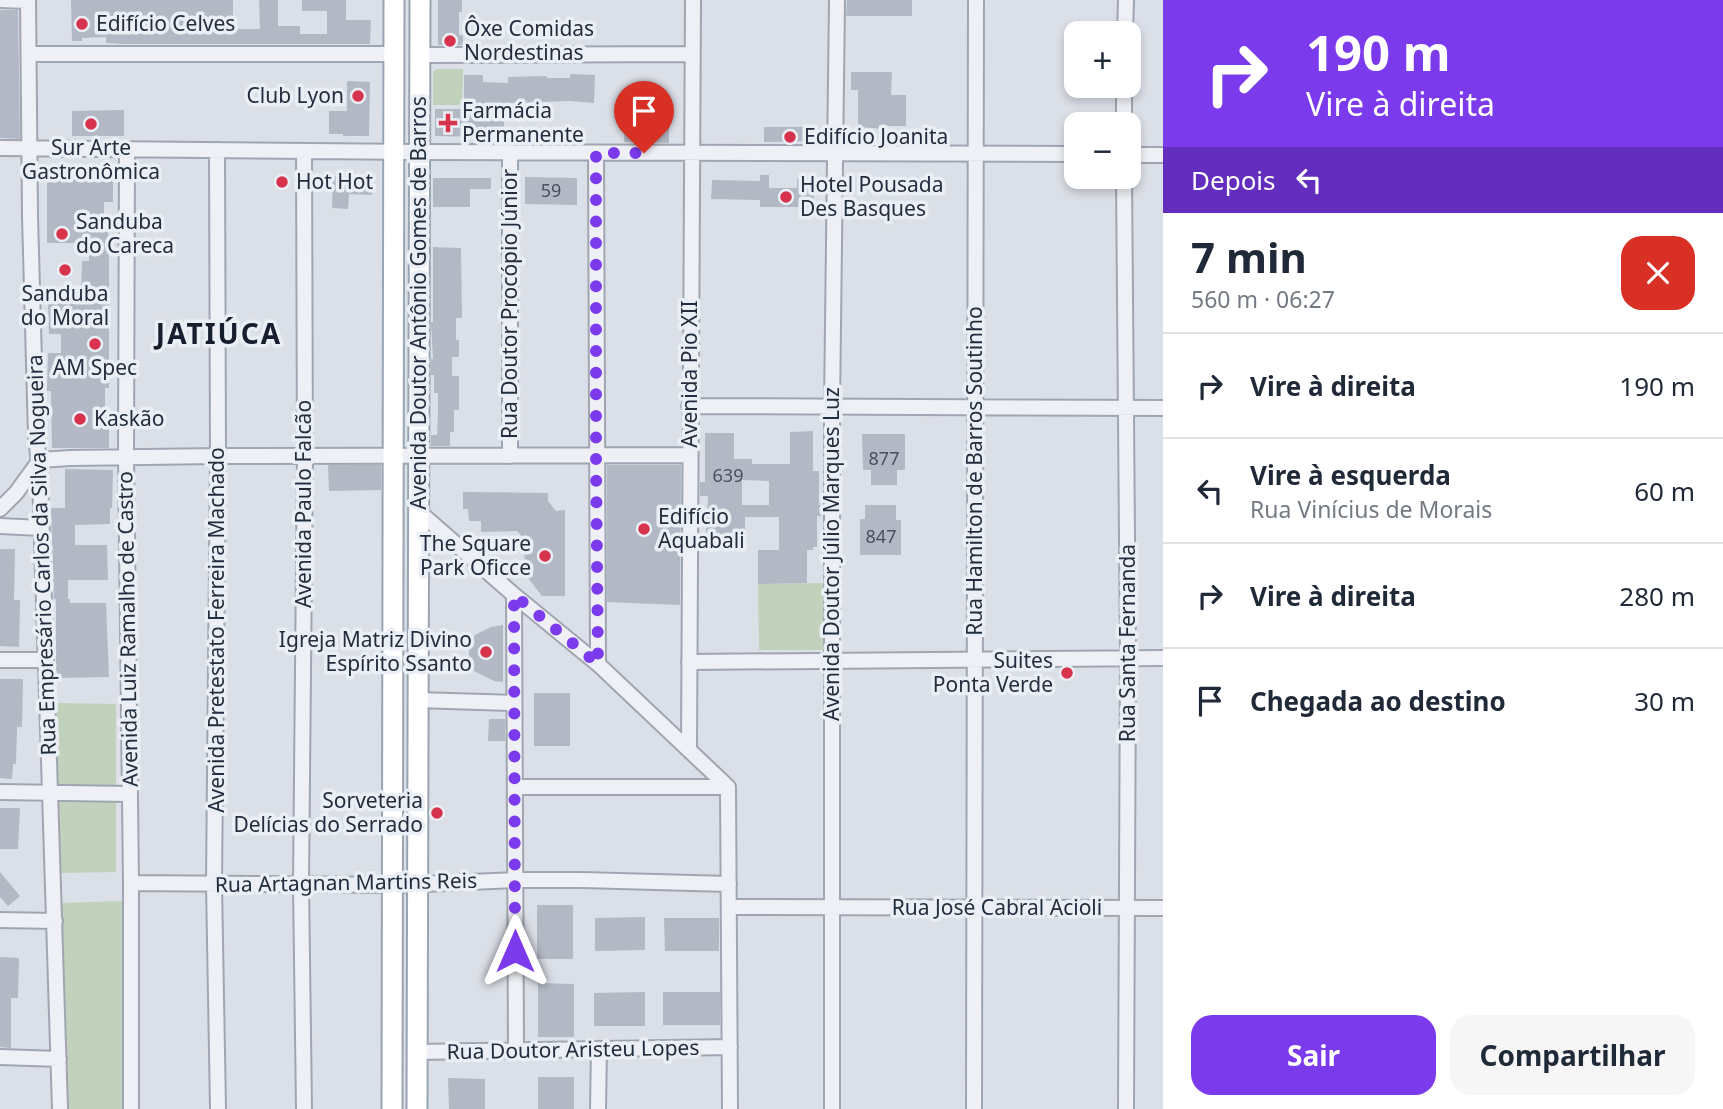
<!DOCTYPE html>
<html lang="pt">
<head>
<meta charset="utf-8">
<style>
	body { margin:0; font-family:"Noto Sans",sans-serif; background:#f6f6f7; color:#1f2937; height:100vh; display:flex; flex-direction:column; font-size:26px; white-space:nowrap }
	* { box-sizing:border-box; margin:0 }
	p { font-size:23px; color:#747a83 }
	.icon { flex:none; width:38px; height:38px; fill:none; stroke:currentColor; stroke-width:2; stroke-linecap:round; stroke-linejoin:round }
	.map { position:relative; flex:1; overflow:hidden }
	.drawer { display:flex; flex-direction:column; background:#fff; width:560px }
	.drawer>* { flex:none }
	.guide { background:#7c3aed; color:#fff; overflow:hidden }
	.fabs { position:absolute; left:1064px; top:21px; display:grid; gap:14px }
	.fabs a { display:grid; place-items:center; width:77px; height:77px; border-radius:14px; background:#fff; box-shadow:0 4px 10px #0003; font-size:35px }
	.pin { position:absolute; display:grid; place-items:center; width:60px; height:60px; color:#fff; margin:-72px -30px; border-radius:50% 50% 50% 0; rotate:-45deg; box-shadow:0 0 7px #0007 }
	.pin .icon { rotate:45deg }
	.me { position:absolute; width:77px; margin:-38px; rotate:0deg; stroke-linejoin:round; filter:drop-shadow(0 0 5px #0008) }
	.turn { display:flex; align-items:center; gap:24px; height:147px; padding:0 28px; font-size:32px }
	.turn .icon { width:91px; height:91px; stroke-width:2.5 }
	.turn b { display:block; font-size:49px; line-height:60px }
	.then { display:flex; align-items:center; height:66px; padding:0 28px; background:#0003; gap:14px; font-size:26px }
	.round { display:grid; place-items:center; flex:none; width:74px; height:74px; border-radius:21px; background:#f6f6f7 }
	.head { display:flex; align-items:center; justify-content:space-between; height:119px; padding:0 28px }
	h1 { font-size:42px; font-weight:700; line-height:52px }
	.cta { display:flex; gap:14px; margin-top:auto; padding:14px 28px }
	.cta a { flex:1; height:80px; border-radius:21px; background:#7c3aed; color:#fff; font-size:28px; font-weight:700; line-height:80px; text-align:center }
	.cta a+a { background:#f6f6f7; color:#1f2937 }
	ul { padding:0; list-style:none }
	li { display:flex; align-items:center; gap:21px; height:105px; padding:0 28px; border-top:2px solid #e0e1e3 }
	li div { flex:1 }
	li b { display:block; font-size:26px }
	li em { font-style:normal }
	main { display:flex; flex:1; min-height:0 }
	.map>svg:first-child { display:block }
</style>
</head>
<body>
<main>
<div class="map">
<svg width="1163" height="1109" viewBox="0 0 1163 1109">
	<rect width="100%" height="100%" fill="#dbdfe7"/>
	<!-- green -->
	<path fill="#c1d1bb" d="M437 69H463L462 105H433V72Z
		M823 583 824 650H759L758 584Z
		M56 703 116 704V872L60 873Z
		M122 901V1109H66L60 903Z"/>
	<!-- building -->
	<path fill="#b2b8c4" fill-rule="evenodd" d="M71 0H233V29H260L259 0H278V26H300V34H327V11H302V0H346V20H371L370 44H123L106 43V37L82 38V41H72Z
		M438 0H462V12H459V35H463V45H438Z
		M847 0H912V16H846Z
		M0 10H18L20 139 0 138Z
		M851 72H892L891 95H906V126H886V129L858 127V90H851Z
		M570 74 595 75 594 103 570 101 504 103V131H481V137L435 136V109H464V75H483V82L508 83V77L547 76V78H570Z
		M347 81 370 82 369 136H343V134H329V111H347Z
		M124 110V136H72V111Z
		M625 110 669 111V143L624 142Z
		M764 127H817V141L764 142Z
		M760 175H769V188H797V179H814V207H760V200L711 199 712 180 760 181Z
		M333 176 366 177 372 182V195L349 194 348 209 332 208Z
		M525 177 577 178V205L525 204Z
		M92 178H113V202H104V226H108L109 261V388H105V409H109V448H52L51 391H47L48 353H61V334H49L48 300H81L82 261H89V243H47V180L92 179Z
		M433 178H491V189H470V207H433Z
		M433 247 461 248 462 318H456V340H459V357H452V376H459V410H454V432H450V446H431V435H437L438 412V393H434V375H431V359H433L431 322H433Z
		M813 431V471H819V505H821V516H817V547H813V550H807V583L758 584V550H779V517H745V535H706L708 496H700V482H705V433H734V459H752V464H790V432ZM742 480 769 481V505H742Z
		M862 434H905V470H897V485H871V470H863Z
		M328 465H381V490L329 491Z
		M607 465H681L680 605 607 602Z
		M65 469 113 470 112 508H110V524L75 525V545H107L108 580H68V599H70V603H106L109 677 56 678V599H54L51 508H65Z
		M463 492 548 493V501L556 511 565 510V596H542L525 574 524 539 517 531 481 532V521H469L468 509H463Z
		M865 505H896V520H901V555H860V519H865Z
		M0 549H15L14 600H20L19 647 0 646Z
		M503 625V682L494 681 474 671 469 662V643L475 635 491 627Z
		M0 679H23L22 727H17L16 764H13L12 779 0 778Z
		M534 693H570V746H534Z
		M489 719H505V741H488Z
		M0 808H20L18 849H0Z
		M0 872 20 896 8 906 0 897Z
		M537 905H573V959H537Z
		M645 917V950L595 951V918Z
		M664 918H719V951H665Z
		M0 957 19 958 18 998H11V1048L0 1047Z
		M538 983 574 984V1037H538Z
		M645 992V1026H594V993Z
		M663 992H720V1025H663Z
		M538 1077H574V1109H538Z
		M448 1078 485 1079V1109H449Z"/>
	<g fill="none" stroke-linecap="round" stroke-linejoin="round">
		<defs>
			<path id="minor" d="M0 0 28 1
				M28 0 30 216 36 435 40 476 60 1109
				M1125 33 1126 0
				M29 54H394
				M420 55 692 54
				M1124 124V86
				M0 148 420 152 1076 154
				M127 150 126 457 131 883V1109
				M217 150 218 456 214 884 218 1109
				M510 152V456
				M596 153 598 664
				M1129 155H1163
				M1124 177 1128 659 1126 1109
				M689 406 1163 408
				M40 460 70 458 218 456 689 455
				M0 509 16 493 40 460
				M417 510 514 595 598 664 728 787 730 1109
				M0 526 41 528
				M514 595 516 1050
				M0 660H46
				M689 662 1163 658
				M417 700 514 703
				M689 749 693 0
				M516 787H728
				M0 792 130 794
				M131 883 401 885 516 880H582L729 884
				M729 907 1163 908
				M0 920 55 921
				M416 1052 730 1047
				M0 1057 59 1059
				M304 1109 301 884 305 457 304 151
				M598 1109 599 1049
				M832 1109V406L837 0
				M974 1109 976 0"/>
			<path id="major" d="M392 1109 394 0
				M417 1109 420 0"/>
		</defs>
		<!-- minor casing -->
		<use href="#minor" stroke="#a0a6b1" stroke-width="18"/>
		<!-- major casing -->
		<use href="#major" stroke="#99a4b3" stroke-width="23"/>
		<!-- minor -->
		<use href="#minor" stroke="#eef0f5" stroke-width="14"/>
		<!-- major -->
		<use href="#major" stroke="#fff" stroke-width="19"/>
	</g>
	<g fill="none" stroke-linecap="round" stroke-linejoin="round">
		<!-- route -->
		<path stroke="#7c3aed" stroke-width="12" stroke-dasharray="0 21.6" d="M515 951 514 595 598 664 596 456V153H644"/>
	</g>
	<!-- markers -->
	<g fill="#d8334c" stroke="#eaeef5" stroke-width="2.5">
		<circle cx="82" cy="24" r="7"/>
		<circle cx="450" cy="41" r="7"/>
		<circle cx="358" cy="96" r="7"/>
		<path d="M444.5 112.5h7v7h7v7h-7v7h-7v-7h-7v-7h7z"/>
		<circle cx="91" cy="124" r="7"/>
		<circle cx="790" cy="137" r="7"/>
		<circle cx="282" cy="182" r="7"/>
		<circle cx="786" cy="197" r="7"/>
		<circle cx="62" cy="234" r="7"/>
		<circle cx="65" cy="270" r="7"/>
		<circle cx="95" cy="344" r="7"/>
		<circle cx="80" cy="419" r="7"/>
		<circle cx="644" cy="529" r="7"/>
		<circle cx="545" cy="556" r="7"/>
		<circle cx="486" cy="652" r="7"/>
		<circle cx="1067" cy="673" r="7"/>
		<circle cx="437" cy="813" r="7"/>
	</g>
	<g text-anchor="middle" stroke-width="7" stroke-linejoin="round" paint-order="stroke">
		<!-- number labels -->
		<g font-size="18" fill="#485060">
			<text x="551" y="197">59</text>
			<text x="884" y="465">877</text>
			<text x="728" y="482">639</text>
			<text x="881" y="543">847</text>
		</g>
		<!-- poi labels -->
		<g font-size="21" fill="#242d3e" stroke="#eaeef5" text-anchor="start">
			<text x="96" y="31">Edifício Celves</text>
			<text x="464" y="36">Ôxe Comidas<tspan x="464" dy="24">Nordestinas</tspan></text>
			<text x="344" y="103" text-anchor="end">Club Lyon</text>
			<text x="462" y="118">Farmácia<tspan x="462" dy="24">Permanente</tspan></text>
			<text x="804" y="144">Edifício Joanita</text>
			<text x="91" y="155" text-anchor="middle">Sur Arte<tspan x="91" dy="24">Gastronômica</tspan></text>
			<text x="296" y="189">Hot Hot</text>
			<text x="800" y="192">Hotel Pousada<tspan x="800" dy="24">Des Basques</tspan></text>
			<text x="76" y="229">Sanduba<tspan x="76" dy="24">do Careca</tspan></text>
			<text x="65" y="301" text-anchor="middle">Sanduba<tspan x="65" dy="24">do Moral</tspan></text>
			<text x="95" y="375" text-anchor="middle">AM Spec</text>
			<text x="94" y="426">Kaskão</text>
			<text x="658" y="524">Edifício<tspan x="658" dy="24">Aquabali</tspan></text>
			<text x="531" y="551" text-anchor="end">The Square<tspan x="531" dy="24">Park Oficce</tspan></text>
			<text x="472" y="647" text-anchor="end">Igreja Matriz Divino<tspan x="472" dy="24">Espírito Ssanto</tspan></text>
			<text x="1053" y="668" text-anchor="end">Suites<tspan x="1053" dy="24">Ponta Verde</tspan></text>
			<text x="423" y="808" text-anchor="end">Sorveteria<tspan x="423" dy="24">Delícias do Serrado</tspan></text>
		</g>
		<!-- street labels -->
		<g font-size="21" fill="#242d3e" stroke="#eaeef5">
			<text transform="translate(419 303) rotate(-90)" y="7">Avenida Doutor Antônio Gomes de Barros</text>
			<text transform="translate(510 304) rotate(-90)" y="7">Rua Doutor Procópio Júnior</text>
			<text transform="translate(690 374) rotate(-90)" y="7">Avenida Pio XII</text>
			<text transform="translate(975 471) rotate(-90)" y="7">Rua Hamilton de Barros Soutinho</text>
			<text transform="translate(304 504) rotate(-90)" y="7">Avenida Paulo Falcão</text>
			<text transform="translate(832 554) rotate(-90)" y="7">Avenida Doutor Júlio Marques Luz</text>
			<text transform="translate(42 555) rotate(-92)" y="7">Rua Empresário Carlos da Silva Nogueira</text>
			<text transform="translate(128 629) rotate(-91)" y="7">Avenida Luiz Ramalho de Castro</text>
			<text transform="translate(217 630) rotate(-90)" y="7">Avenida Pretestato Ferreira Machado</text>
			<text transform="translate(1128 643) rotate(-90)" y="7">Rua Santa Fernanda</text>
			<text transform="translate(346 883) rotate(-1)" y="7">Rua Artagnan Martins Reis</text>
			<text x="997" y="915">Rua José Cabral Acioli</text>
			<text transform="translate(573 1050) rotate(-1)" y="7">Rua Doutor Aristeu Lopes</text>
		</g>
		<!-- district labels -->
		<g font-size="28" font-weight="bold" letter-spacing="2" fill="#171e2e" stroke="#eaeef5">
			<text x="219" y="344">JATIÚCA</text>
		</g>
	</g>
</svg>
<div class="fabs">
<a>+</a>
<a>−</a>
</div>
<div class="pin" style="left:644px;top:153px;background:#d93025"><svg class="icon" aria-label="arrive" viewBox="0 0 24 24"><path d="M6 21V4h12l-3 4 3 4H6"/></svg></div>
<svg class="me" style="left:515px;top:951px" viewBox="-20 -20 40 40"><path d="M0-17L14 15 0 8-14 15z" fill="#7c3aed" stroke="#fff" stroke-width="4"/></svg>
</div>
<section class="drawer">
<div class="guide">
<div class="turn"><svg class="icon" aria-label="right" viewBox="0 0 24 24"><path d="M7 20v-9h11M14 6l5 5-5 5"/></svg><div><b>190 m</b>Vire à direita</div></div>
<div class="then">Depois<svg class="icon" aria-label="left" viewBox="0 0 24 24"><path d="M17 20v-9H6M10 6l-5 5 5 5"/></svg></div>
</div>
<div class="head"><div><h1>7 min</h1><p>560 m · 06:27</p></div><a class="round" style="background:#d93025;color:#fff"><svg class="icon" aria-label="close" viewBox="0 0 24 24"><path d="M6 6l12 12M18 6L6 18"/></svg></a></div>
<ul>
<li><svg class="icon" aria-label="right" viewBox="0 0 24 24"><path d="M7 20v-9h11M14 6l5 5-5 5"/></svg><div><b>Vire à direita</b></div><em>190 m</em></li>
<li><svg class="icon" aria-label="left" viewBox="0 0 24 24"><path d="M17 20v-9H6M10 6l-5 5 5 5"/></svg><div><b>Vire à esquerda</b><p>Rua Vinícius de Morais</p></div><em>60 m</em></li>
<li><svg class="icon" aria-label="right" viewBox="0 0 24 24"><path d="M7 20v-9h11M14 6l5 5-5 5"/></svg><div><b>Vire à direita</b></div><em>280 m</em></li>
<li><svg class="icon" aria-label="arrive" viewBox="0 0 24 24"><path d="M6 21V4h12l-3 4 3 4H6"/></svg><div><b>Chegada ao destino</b></div><em>30 m</em></li>
</ul>
<div class="cta"><a>Sair</a><a>Compartilhar</a></div>
</section>
</main>
</body>
</html>
